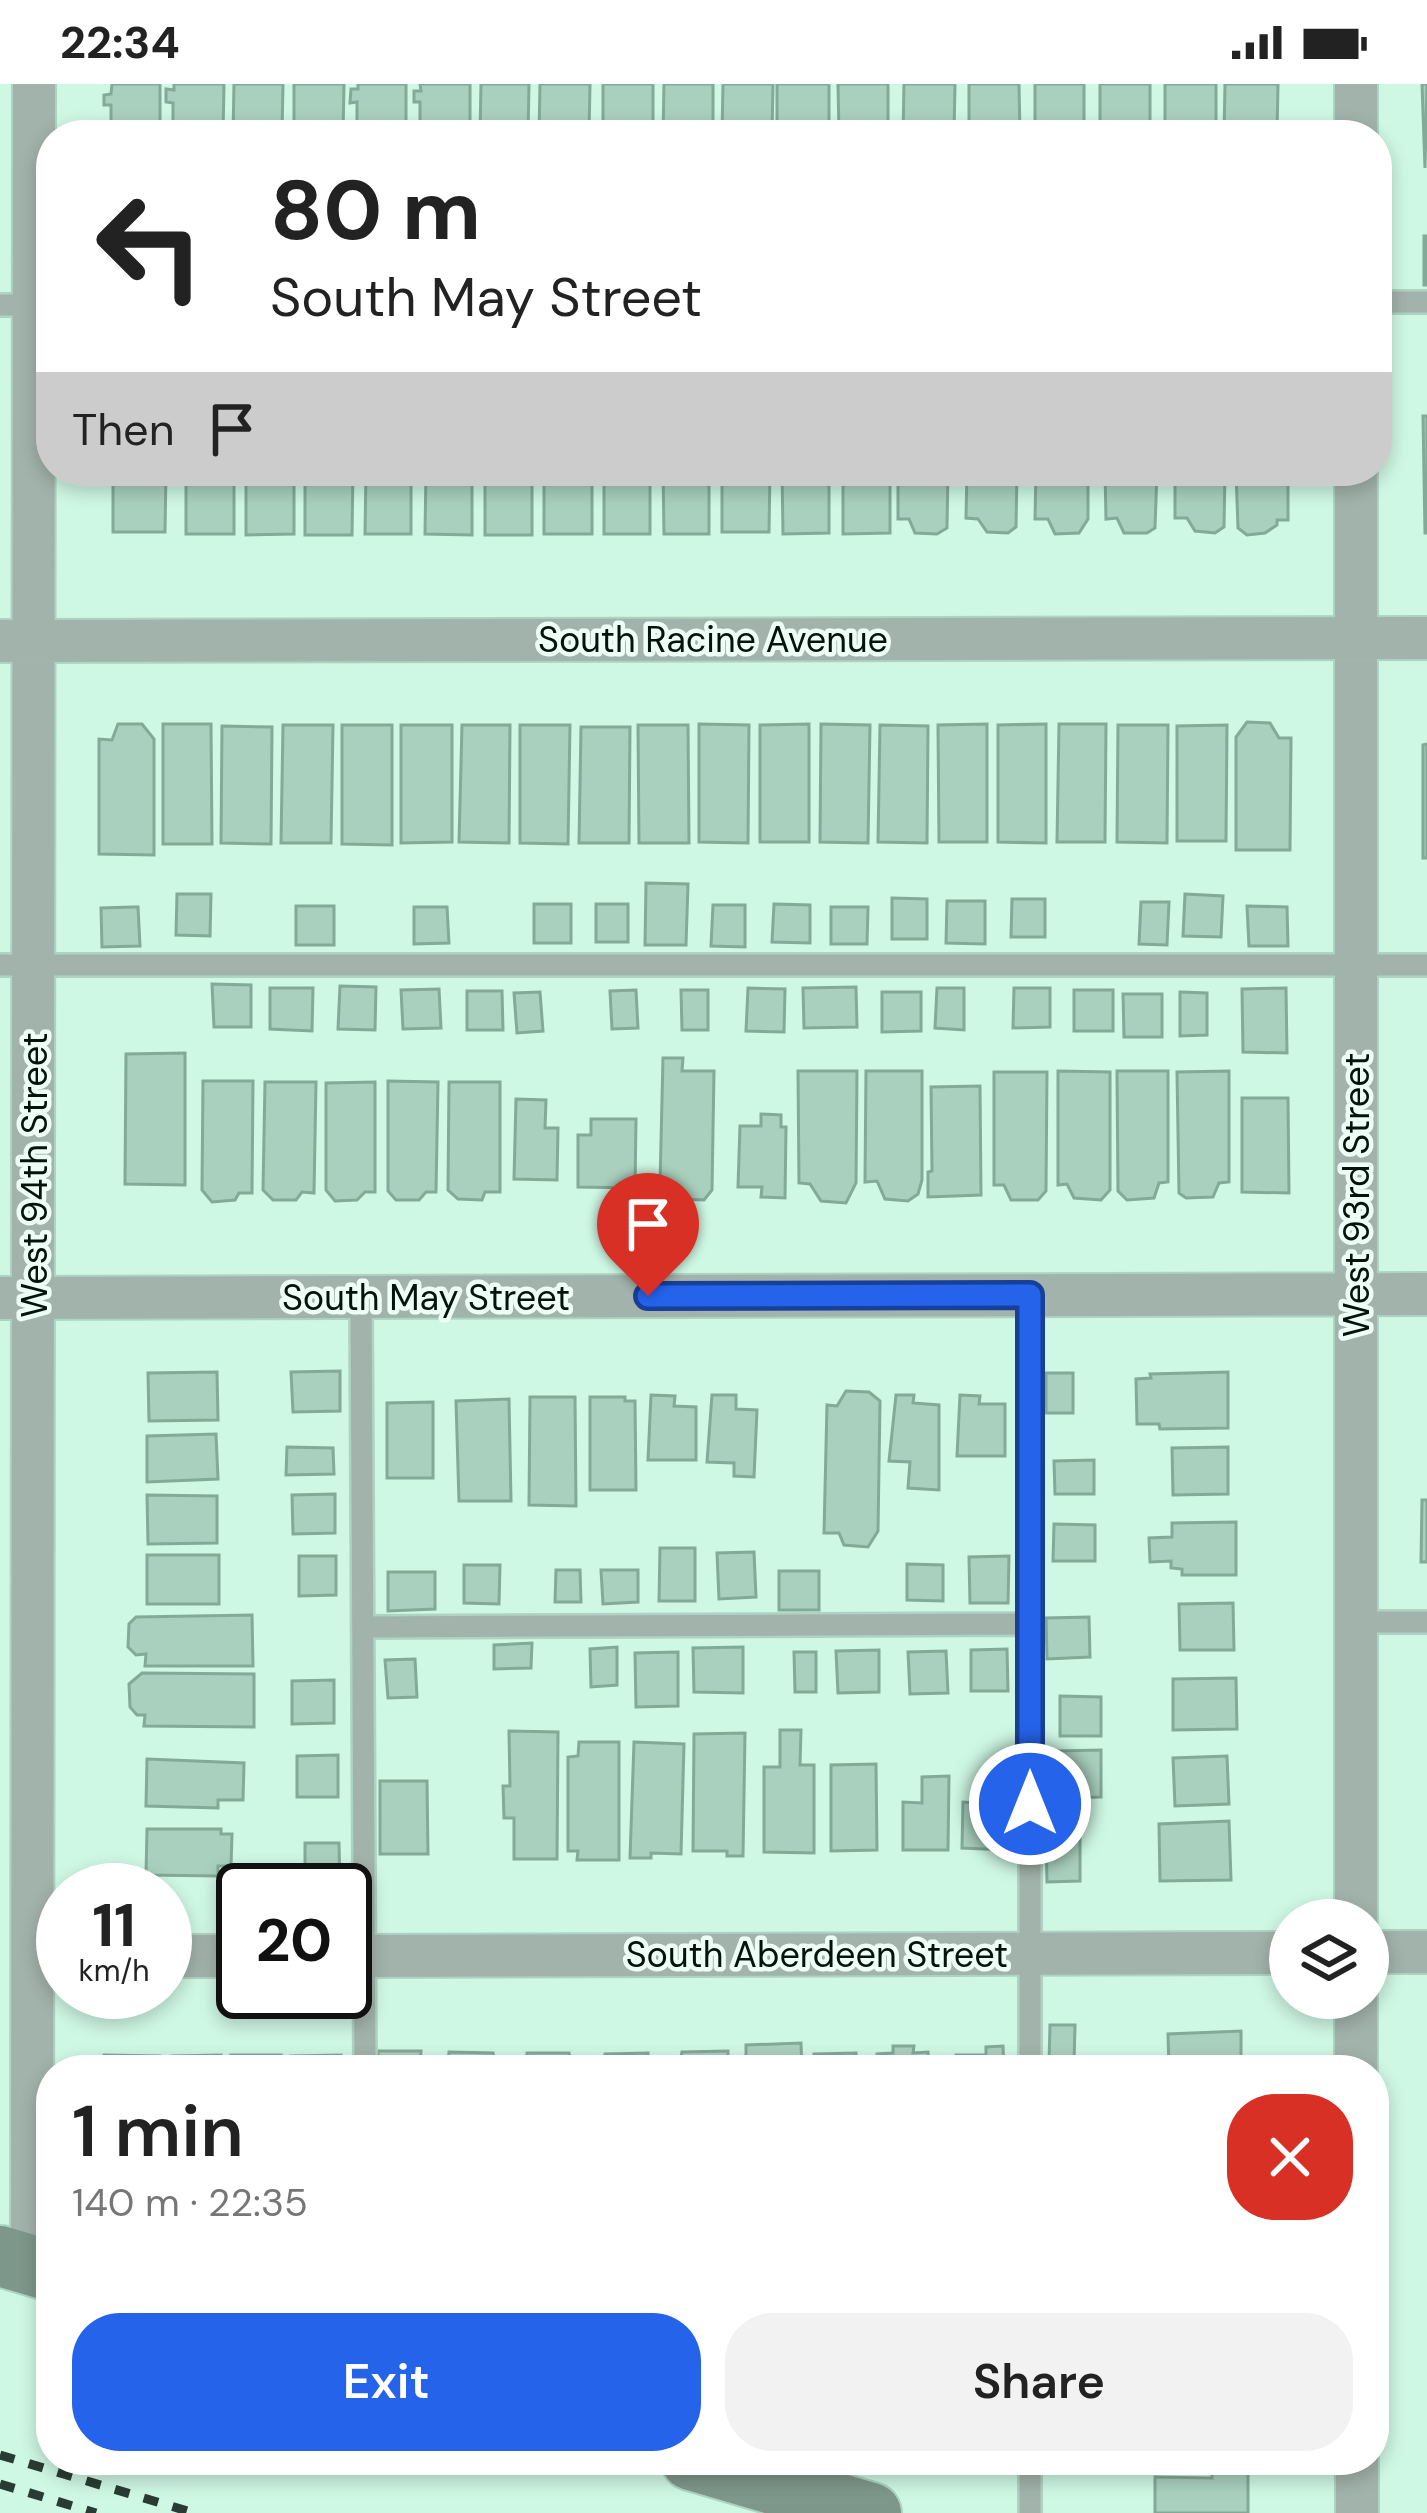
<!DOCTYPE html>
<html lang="en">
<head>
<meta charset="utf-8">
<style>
	body { margin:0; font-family:"DM Sans",sans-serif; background:#f2f2f2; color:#222; height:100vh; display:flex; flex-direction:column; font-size:45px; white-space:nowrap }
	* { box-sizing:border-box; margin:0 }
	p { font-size:39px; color:#767676 }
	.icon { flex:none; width:66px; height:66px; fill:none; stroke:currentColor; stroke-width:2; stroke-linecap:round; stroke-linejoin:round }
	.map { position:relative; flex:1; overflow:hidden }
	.side { position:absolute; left:36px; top:1971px; width:1353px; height:420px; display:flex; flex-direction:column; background:#fff; border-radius:48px; box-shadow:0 6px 18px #0003 }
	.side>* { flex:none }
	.top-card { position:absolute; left:36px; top:36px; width:1356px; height:366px; border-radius:48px; box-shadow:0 6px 18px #0003; background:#fff; color:#222; overflow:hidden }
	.buttons { position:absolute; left:1269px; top:1815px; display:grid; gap:24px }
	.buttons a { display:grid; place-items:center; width:120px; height:120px; border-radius:50%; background:#fff; box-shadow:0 6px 18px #0003; font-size:60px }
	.speed { position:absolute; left:36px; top:1779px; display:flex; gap:24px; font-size:60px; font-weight:700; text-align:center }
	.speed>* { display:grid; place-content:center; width:156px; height:156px; border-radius:50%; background:#fff; box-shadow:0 6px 18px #0003; line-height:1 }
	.speed small { font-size:30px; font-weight:400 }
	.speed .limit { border:6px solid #111; border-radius:18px; background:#fff; color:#111 }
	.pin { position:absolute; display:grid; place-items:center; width:102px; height:102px; color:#fff; margin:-123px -51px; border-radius:50% 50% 50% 0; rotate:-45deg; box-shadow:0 0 12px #0007 }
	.pin .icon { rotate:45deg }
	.me { position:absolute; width:132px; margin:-66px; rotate:0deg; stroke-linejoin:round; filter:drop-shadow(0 0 9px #0008) }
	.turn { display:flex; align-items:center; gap:42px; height:252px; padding:0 36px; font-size:54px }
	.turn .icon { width:156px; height:156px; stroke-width:2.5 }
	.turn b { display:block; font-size:84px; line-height:102px }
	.then { display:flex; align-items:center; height:114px; padding:0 36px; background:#0003; gap:24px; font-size:45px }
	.round { display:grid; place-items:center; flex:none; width:126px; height:126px; border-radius:48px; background:#f2f2f2 }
	.headline { display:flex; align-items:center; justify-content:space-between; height:204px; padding:0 36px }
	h1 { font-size:72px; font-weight:600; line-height:90px }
	.action { display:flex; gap:24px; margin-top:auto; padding:24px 36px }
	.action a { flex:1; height:138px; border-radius:48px; background:#2563eb; color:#fff; font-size:48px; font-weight:600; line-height:138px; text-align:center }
	.action a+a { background:#f2f2f2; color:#222 }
	.status { display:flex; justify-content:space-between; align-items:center; height:84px; padding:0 60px; background:#fff; direction:ltr }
	.status svg { height:33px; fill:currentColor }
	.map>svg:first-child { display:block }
</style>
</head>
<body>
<div class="status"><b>22:34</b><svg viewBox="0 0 49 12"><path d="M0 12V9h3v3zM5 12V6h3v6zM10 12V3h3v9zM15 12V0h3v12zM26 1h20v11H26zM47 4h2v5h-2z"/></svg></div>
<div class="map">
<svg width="1427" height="2429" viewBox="0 0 1427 2429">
	<rect width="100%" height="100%" fill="#cef7e4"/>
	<!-- building -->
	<path fill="#a9d0be" stroke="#83a998" stroke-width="3" d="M112 0H160V51H111V21H104V11L111 10Z
		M174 0H224L223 51H173V19L166 18V5L174 6Z
		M234 0H283L282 51H233Z
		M294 0H344L343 51H294Z
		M358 0H406V51H357V18L350 19 351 5H358Z
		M420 0H470V51H420V18H414V7H421Z
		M481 0H529L528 51H480Z
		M540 0H590L589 51H539Z
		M603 0H653V51H603Z
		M664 0H713V51H663Z
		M723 0H773L772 51H722Z
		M777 0H829V51H777Z
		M838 0H888V51H839Z
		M904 0H955L954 51H903Z
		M969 0H1019L1020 51H969Z
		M1035 0H1084V51H1035Z
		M1100 0H1150V51H1100Z
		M1165 0H1216V51H1165Z
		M1225 0H1278L1277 51H1224Z
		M1422 0H1427L1425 84Z
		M1424 152H1427V201H1424Z
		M1423 332H1427V449H1425Z
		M113 387H166L165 448H113Z
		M186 387H234V450H186Z
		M246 387H294V450L246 451Z
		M305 387H353L352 451H305Z
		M366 387H411V450H365Z
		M426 387H472V451L425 450Z
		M485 387H532V451H485Z
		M544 387H592V450H544Z
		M604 387H650V450H604Z
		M663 387H709V450H664Z
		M722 387H770L769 448H722Z
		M782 387H829V449L783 450Z
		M843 387H890V449L843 450Z
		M898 387H948L947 444 937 450 915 449 909 435H898Z
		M967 387H1017L1016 443 1008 449 987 448 978 435 966 434Z
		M1036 387H1088V435L1079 449 1055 450 1048 435H1035Z
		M1105 387H1157L1155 444 1147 449H1124L1117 434 1106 435Z
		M1175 387H1225L1224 443 1215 449 1195 447 1187 434H1175Z
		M1236 387H1288V436H1277V441L1265 449 1247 451 1238 444Z
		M1247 638 1270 639 1279 654H1291L1290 766H1236V653Z
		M118 640H142L154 655V771L99 770V655L112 656Z
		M163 640H211L212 760H163Z
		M699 640 749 641 748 759 699 758Z
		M809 640V758H760V641Z
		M821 640 870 641 868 759 820 758Z
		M987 640V758H939L938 641Z
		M1046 640V759L998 758V641Z
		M1059 640H1106L1105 758H1057Z
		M283 641H333L331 759H281Z
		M342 641H392V761L342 760Z
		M401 641H452V758L401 759Z
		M462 641H510L509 759 459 758Z
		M520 641H570L568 760 520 759Z
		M638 641H688L689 759H639Z
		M880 641 928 642 927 759 878 758Z
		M1118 641H1168L1167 759 1117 758Z
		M1227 641 1226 757H1177V642Z
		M222 642 272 643 271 760 221 759Z
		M581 643H630L629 759H579Z
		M1427 660V774H1423V661Z
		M646 799 688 800 686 861H645Z
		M177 810H211L210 852 176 851Z
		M1185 810 1223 812 1221 853 1183 852Z
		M892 814 927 815V855H892Z
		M1012 815H1045V853H1011Z
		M947 817H985V860L946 859Z
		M1141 818H1169L1167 861 1139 860Z
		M534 820H571V859H534Z
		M596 820H628V858H596Z
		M774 820 810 821V859L772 858Z
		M713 821H745V863L711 862Z
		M296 822H334V861H296Z
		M1247 822 1287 823 1288 862H1249Z
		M133 823H138L140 862 102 863 101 824Z
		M414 823H447L449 859 414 860Z
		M831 823H868L867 860H831Z
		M212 900 251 901V943H214Z
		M340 902 376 903 375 946 338 945Z
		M856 903 857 943 804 944 803 904Z
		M270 904H313L312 947 270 945Z
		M748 904 785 905 784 948 746 947Z
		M937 904H964V946L935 944Z
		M1014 904H1050V943L1013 944Z
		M1286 904 1287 969 1243 968 1242 905Z
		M439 905 441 944 403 945 401 906Z
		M636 906 638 944 612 945 610 907Z
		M681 906H708V946H682Z
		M1074 906H1113V947H1074Z
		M467 907H502L503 946H467Z
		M540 908 543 947 517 949 514 909Z
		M882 908H921V947L882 948Z
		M1180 908 1207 909V951L1180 952Z
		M1123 910H1162V953H1124Z
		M185 969V1101L125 1100 126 970Z
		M663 974H683L682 987H714L712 1106 704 1116 677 1115 671 1100H660Z
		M798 987H857L856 1099 846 1119 821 1117 810 1100 799 1099Z
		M866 987H922V1096L918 1110 908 1117 885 1115 877 1097 865 1098Z
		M1058 987 1110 988V1106L1101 1116 1074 1114 1067 1100 1058 1101Z
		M1117 987H1168V1098L1159 1099 1154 1114 1127 1116 1118 1107Z
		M1229 987V1098L1219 1099 1213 1113 1186 1114 1179 1109 1177 988Z
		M994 988H1047L1046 1107 1038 1116H1011L1004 1101H994Z
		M203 997H253L252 1109H239L235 1116 212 1118 202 1106Z
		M388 997 438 998 436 1108H426L419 1116H396L388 1107Z
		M265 998H316L314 1109 302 1108 296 1116H273L263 1106Z
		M375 998V1108H365L357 1116 335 1117 326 1106V999Z
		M449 998H500V1108H485L482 1116 458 1115 448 1106Z
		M980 1002 981 1111 928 1113V1088L932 1087 931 1003Z
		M1242 1014H1288L1289 1109 1242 1108Z
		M516 1015 546 1016 545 1044H558L557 1096 514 1095Z
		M761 1030 781 1031V1043H786L785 1114 761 1113 762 1103H738L740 1042H761Z
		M591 1035H636L635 1104 578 1103V1051H591Z
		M340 1287V1327L293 1328 291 1288Z
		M217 1288 218 1336 149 1337 148 1289Z
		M1228 1288V1344L1160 1345 1159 1340H1137L1136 1295 1151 1294 1150 1290Z
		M1046 1289H1073V1329H1046Z
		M846 1307 869 1308 880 1317 878 1447 868 1463 844 1461 839 1449H824L827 1321 837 1322Z
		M651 1311 675 1312 674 1322 696 1323V1376H648Z
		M712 1311H736V1325L757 1326 754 1393 734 1392V1379L707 1378Z
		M896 1311H914L913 1319 939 1321V1406L908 1404 910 1378 889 1377Z
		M960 1311 980 1312 979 1320H1005V1372H957Z
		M530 1313H575L576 1422 529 1421Z
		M590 1313H625V1317H635L636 1406H590Z
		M509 1315 511 1417H459L456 1317Z
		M433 1318V1394H387V1319Z
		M216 1350 218 1395 147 1398V1352Z
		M287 1363 333 1364 334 1390 286 1391Z
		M1228 1363V1410L1173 1411 1172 1364Z
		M1094 1376V1410H1055L1054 1377Z
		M335 1410V1449L293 1450 292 1411Z
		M147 1411 217 1412V1459L148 1460Z
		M1422 1416H1427V1478H1421Z
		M1236 1438V1491H1182V1485L1171 1484V1477L1150 1478 1149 1454 1172 1453V1439Z
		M1054 1440 1095 1441V1477H1053Z
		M660 1464H695V1517H659Z
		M754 1468 756 1513 719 1515 717 1469Z
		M147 1471H219V1520H147Z
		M299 1472H336V1511L299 1512Z
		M1009 1472 1008 1519H970L969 1473Z
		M907 1480 943 1481V1517L907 1516Z
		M464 1481H500L499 1520 464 1519Z
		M556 1486H580L581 1518H555Z
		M601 1486H638V1518L603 1520Z
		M779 1487H819V1526H779Z
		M388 1488H435V1525L388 1527Z
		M1233 1519 1234 1566H1180L1179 1520Z
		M252 1531 253 1582H145L146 1570 136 1571 128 1563 129 1540 136 1533Z
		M1089 1533 1090 1573 1047 1575 1046 1534Z
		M532 1559 531 1584 494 1585V1561Z
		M617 1563V1601L591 1603 590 1565Z
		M743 1563V1609L694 1608 693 1564Z
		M1007 1565 1008 1607H971V1566Z
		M879 1566V1608L838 1609 836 1567Z
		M946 1567 948 1609 910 1610 908 1568Z
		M678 1568V1622L636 1623 635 1569Z
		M794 1568H816V1608H795Z
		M415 1575 417 1613 388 1614 385 1576Z
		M142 1589 254 1590V1643L144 1642 145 1631H137L130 1623 129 1600Z
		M1236 1594 1237 1645 1173 1646V1595Z
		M334 1596V1639L292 1640V1597Z
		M1060 1612 1101 1613V1652H1060Z
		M780 1646H801L800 1681H814V1769L764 1768V1683H780Z
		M509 1647 558 1648 557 1775H514V1734H504L503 1702H510Z
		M745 1649 743 1772H727V1767H693L694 1650Z
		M579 1658H619V1776H577L578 1767H568V1673L578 1672Z
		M634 1658 684 1660 681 1770 651 1769V1774H630Z
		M1101 1666V1713L1059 1714 1058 1667Z
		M338 1671V1713H297V1672Z
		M1227 1672 1229 1720 1175 1722 1173 1674Z
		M147 1675 244 1679 243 1716H218V1724L146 1722Z
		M876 1680 877 1766 831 1767V1681Z
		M949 1692 948 1766H903V1718L922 1719V1693Z
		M978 1693 1010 1694 1007 1766 962 1764 963 1718 976 1719Z
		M380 1697H427L428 1770H380Z
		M1229 1737 1231 1796 1160 1797 1159 1740Z
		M147 1745H221V1750H232L231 1782H218V1792L146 1791Z
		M1046 1754H1080V1797L1047 1798Z
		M305 1759H339L340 1805H305Z
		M1050 1941H1075L1074 1980 1049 1979Z
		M1241 1947V1986H1169L1168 1950Z
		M801 1959 802 1986H746V1961Z
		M893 1962H914L913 1969 928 1968 929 1986H877V1970L893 1969Z
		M1003 1962 1004 1986H956V1971H986V1963Z
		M378 1967H421L420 1986H378Z
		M728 1967V1986H678L682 1968Z
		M449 1968 493 1969 496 1986H447Z
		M527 1969H569L573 1986H525Z
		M648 1969V1986H601L605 1970Z
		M856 1969 857 1986H809V1976H814V1970Z
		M104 1971 160 1972V1986H104Z
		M221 1971V1986H172V1972Z
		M231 1971H281V1986H231Z
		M341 1971V1986H291V1972Z
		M1156 2376H1249L1248 2380Z
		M1212 2389H1248V2429H1155V2393L1212 2394Z"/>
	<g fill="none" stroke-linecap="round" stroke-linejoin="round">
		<defs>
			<path id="service" d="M1377 218H1427
				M0 221H38
				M0 881H1427
				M361 1213 365 1986
				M1356 1538H1427
				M363 1543 1030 1540
				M1030 1986V1211
				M1030 2376V2429"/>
			<path id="minor" d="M1356 51V0
				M1356 387V1836
				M0 557 1427 554
				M0 1214 1427 1210
				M1368 1868H1427
				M165 1872H243
				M345 1872 1290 1869
				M1356 1986V1914
				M32 2182 34 0
				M1357 2376V2429"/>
			<path id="secondary" d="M0 2172 51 2187
				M691 2376 871 2429"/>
		</defs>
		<!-- service casing -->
		<use href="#service" stroke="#aed3c2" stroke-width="26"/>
		<!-- minor casing -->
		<use href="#minor" stroke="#aed3c2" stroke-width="46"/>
		<!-- secondary casing -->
		<use href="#secondary" stroke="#aed3c2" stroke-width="64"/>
		<!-- service -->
		<use href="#service" stroke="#a2b3ab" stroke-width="21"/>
		<!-- minor -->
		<use href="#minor" stroke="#a2b3ab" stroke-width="42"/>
		<!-- secondary -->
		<use href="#secondary" stroke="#7e978b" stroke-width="60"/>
		<!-- rail -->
		<path stroke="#293c33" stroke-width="9" stroke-dasharray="15 15" stroke-linecap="butt" d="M0 2371 194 2429
			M0 2400 96 2429"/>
	</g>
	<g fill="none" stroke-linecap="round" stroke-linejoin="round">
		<defs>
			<path id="route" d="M648 1212 1030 1211V1720"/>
		</defs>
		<!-- route casing -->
		<use href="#route" stroke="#184099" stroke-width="30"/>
		<!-- route -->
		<use href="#route" stroke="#2563eb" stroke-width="21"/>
	</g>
	<g text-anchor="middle" stroke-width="9" stroke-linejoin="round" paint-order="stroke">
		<!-- street labels -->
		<g font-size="36" fill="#05130d" stroke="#eefef6">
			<text x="713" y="568">South Racine Avenue</text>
			<text transform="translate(34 1091) rotate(-90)" y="13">West 94th Street</text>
			<text transform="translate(1356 1111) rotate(-90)" y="13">West 93rd Street</text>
			<text x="426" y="1226">South May Street</text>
			<text x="817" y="1883">South Aberdeen Street</text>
		</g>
	</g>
</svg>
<div class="buttons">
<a><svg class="icon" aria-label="layers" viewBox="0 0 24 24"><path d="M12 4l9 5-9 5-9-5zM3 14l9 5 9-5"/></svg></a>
</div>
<div class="speed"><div>11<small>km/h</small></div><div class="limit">20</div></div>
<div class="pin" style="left:648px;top:1212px;background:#d93025"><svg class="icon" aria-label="arrive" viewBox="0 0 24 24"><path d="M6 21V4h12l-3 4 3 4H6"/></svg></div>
<svg class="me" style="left:1030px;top:1720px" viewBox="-20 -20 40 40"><circle r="17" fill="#2563eb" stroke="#fff" stroke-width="3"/><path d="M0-11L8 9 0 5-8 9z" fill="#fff"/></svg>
<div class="top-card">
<div class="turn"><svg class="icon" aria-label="left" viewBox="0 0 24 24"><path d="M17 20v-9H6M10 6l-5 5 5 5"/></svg><div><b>80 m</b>South May Street</div></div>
<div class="then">Then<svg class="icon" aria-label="arrive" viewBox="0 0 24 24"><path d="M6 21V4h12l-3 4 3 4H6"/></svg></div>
</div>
<section class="side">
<div class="headline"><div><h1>1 min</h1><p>140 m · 22:35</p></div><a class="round" style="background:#d93025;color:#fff"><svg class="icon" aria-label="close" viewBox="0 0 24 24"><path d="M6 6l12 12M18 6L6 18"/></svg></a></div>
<div class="action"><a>Exit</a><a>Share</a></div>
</section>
</div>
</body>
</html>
